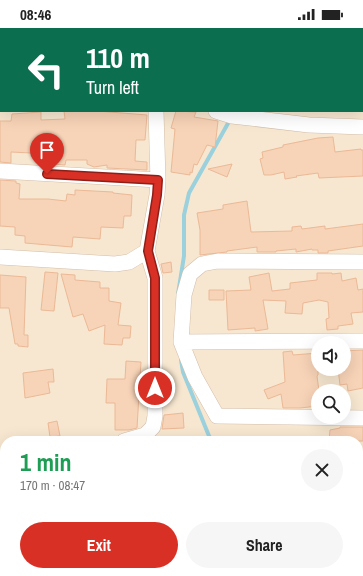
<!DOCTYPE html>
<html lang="en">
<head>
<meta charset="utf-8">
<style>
	body { margin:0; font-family:"Archivo Narrow",sans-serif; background:#f6f6f6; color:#222; height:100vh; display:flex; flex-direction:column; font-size:15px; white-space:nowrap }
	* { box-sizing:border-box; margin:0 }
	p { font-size:13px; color:#767676 }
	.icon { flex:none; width:22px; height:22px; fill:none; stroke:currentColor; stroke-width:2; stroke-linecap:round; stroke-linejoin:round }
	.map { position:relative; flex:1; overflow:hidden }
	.sheet { position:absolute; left:0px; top:408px; width:363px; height:140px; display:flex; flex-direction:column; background:#fff; border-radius:16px 16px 0 0; box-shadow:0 4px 16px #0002 }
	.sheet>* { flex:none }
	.top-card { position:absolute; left:0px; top:0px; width:363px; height:84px; box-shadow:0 4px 16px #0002; background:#0b6e4f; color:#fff; overflow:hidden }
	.fabs { position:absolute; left:311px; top:308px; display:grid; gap:8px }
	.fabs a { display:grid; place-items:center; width:40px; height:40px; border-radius:50%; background:#fff; box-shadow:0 4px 16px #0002; font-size:20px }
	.pin { position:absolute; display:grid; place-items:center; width:34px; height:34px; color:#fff; margin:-41px -17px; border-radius:50% 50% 50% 0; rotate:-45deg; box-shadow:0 0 4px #0007 }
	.pin .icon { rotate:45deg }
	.me { position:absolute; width:44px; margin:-22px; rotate:0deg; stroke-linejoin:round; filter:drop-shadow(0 0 3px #0008) }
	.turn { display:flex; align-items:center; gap:14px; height:84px; padding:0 20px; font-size:18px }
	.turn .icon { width:52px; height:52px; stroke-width:2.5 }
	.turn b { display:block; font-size:28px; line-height:34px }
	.round { display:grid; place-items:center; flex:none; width:42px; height:42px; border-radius:21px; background:#f6f6f6 }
	.summary { display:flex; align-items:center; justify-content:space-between; height:68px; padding:0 20px }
	h1 { font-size:24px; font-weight:700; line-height:30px; color:#1e9e55 }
	.button { display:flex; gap:8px; margin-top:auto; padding:8px 20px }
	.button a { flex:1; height:46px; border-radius:24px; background:#d93025; color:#fff; font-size:16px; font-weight:700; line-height:46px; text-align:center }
	.button a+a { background:#f6f6f6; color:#222 }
	.status { display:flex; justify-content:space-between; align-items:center; height:28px; padding:0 20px; background:#fff; direction:ltr }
	.status svg { height:11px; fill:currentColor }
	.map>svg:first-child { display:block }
</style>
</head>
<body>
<div class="status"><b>08:46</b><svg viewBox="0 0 49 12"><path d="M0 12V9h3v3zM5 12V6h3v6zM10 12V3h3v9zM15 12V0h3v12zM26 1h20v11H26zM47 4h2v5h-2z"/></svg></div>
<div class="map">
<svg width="363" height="548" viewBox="0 0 363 548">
	<rect width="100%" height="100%" fill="#fff5e3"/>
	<!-- residential -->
	<path fill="#f7e7d0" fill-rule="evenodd" d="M0 0H363V548H0ZM1 1H362V83H1ZM318 315H344V341H318ZM318 363H344V389H318ZM5 413H358V543H5Z"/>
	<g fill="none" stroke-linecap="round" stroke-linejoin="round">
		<!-- stream -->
		<path stroke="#9ad1dd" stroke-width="4" d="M178 266 184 228V187L189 165 231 90
			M181 332 183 344 209 408 213 413"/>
	</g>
	<!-- building -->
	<path fill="#f7d3b7" stroke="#ebb996" d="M64 83H97L147 87 145 112H136L135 133 147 134V142L107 140V137L94 139 87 136V132H66L65 137 39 135V129L31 128V125L11 124V135L0 134V93H11L12 86 41 84V92L65 91Z
		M176 83 196 84 194 89 218 93 215 119 207 117 197 137 194 136 192 145 190 144V147L171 144 175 101 171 100Z
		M333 109 335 124 361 121V122H363V148L319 150 318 145 296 148 297 149 285 151 284 144 271 147H264L260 131 263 130 262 124 283 119V117L318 110Z
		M232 136 227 149 208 141Z
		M0 152 16 153V155L20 156 19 171H48L66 173 67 166 75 167V162L113 164V165L132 167 131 188H124L123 200 101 199 100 211 73 209 72 219 25 215V208L15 207V199L0 198Z
		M247 173 251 204 292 203V199L301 198 302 201 325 198V201L363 196V218L328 223V225H318V222H312V221L296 224V221L276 223V224H257V219L227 223V224L200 227V202L197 185 223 181V177Z
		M171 234 172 244 163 245 161 236Z
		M45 244 58 245 54 283 41 282Z
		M269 245 272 263 290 261V255L317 252V245H332V246L341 245 342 253 356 250 358 262 363 261V284L351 285 353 296 338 298V301L327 302 326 291 329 290 328 274 319 272 303 275 302 286 285 285 286 273 263 272 268 301 255 303V300L228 302 226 263 251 262 249 249Z
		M61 246 75 247V252L100 254V260H109V273L121 275 118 297 131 298 130 310H123L122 317 104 316 105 297 89 303 83 286 73 289Z
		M0 247 26 249 24 307H28V319L18 318V316H15L9 280H0Z
		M209 262H224V272H209Z
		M363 322V360L348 363 347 356 340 357 338 341H344V323Z
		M292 323 293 327 318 325V347L317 348 319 363H318V378L300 380H283L281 366 268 371 264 362 285 354 283 324Z
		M126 333 141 334 137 400 129 402H115V375H106L107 351H125Z
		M53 341 54 354H48L50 365 25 370 23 345Z
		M183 385 184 400 162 401 164 387Z
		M57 393 60 408 50 409 48 395Z
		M340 399H363V413H329L330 402 340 400Z"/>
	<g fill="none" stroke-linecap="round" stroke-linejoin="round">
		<defs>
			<path id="minor" d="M114 0 123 1
				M160 1 161 0
				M362 18H363
				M216 83 232 88 309 97 363 99
				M0 143 158 152
				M0 229 115 236 129 234 147 223 157 167 158 152 156 83
				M363 234 218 233 202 236 190 246 184 267 181 314 195 349 217 388 363 390
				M181 314 363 313
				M124 413 145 407 153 399 155 388V250L147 223
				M0 442 5 441
				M358 461 363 460
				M0 528 5 527
				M358 541H363
				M0 543 1 548
				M243 548 257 545 304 543"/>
		</defs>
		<!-- minor casing -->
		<use href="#minor" stroke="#d3beaa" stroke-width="16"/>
		<!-- minor -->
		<use href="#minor" stroke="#fff" stroke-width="15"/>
	</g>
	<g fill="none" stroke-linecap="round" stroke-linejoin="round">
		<defs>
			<path id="route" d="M47 146 158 152 157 167 148 223 155 250V360"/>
		</defs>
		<!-- route casing -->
		<use href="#route" stroke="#8d1f18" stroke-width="10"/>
		<!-- route -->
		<use href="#route" stroke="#d93025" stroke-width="7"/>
	</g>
</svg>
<div class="fabs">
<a><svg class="icon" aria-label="sound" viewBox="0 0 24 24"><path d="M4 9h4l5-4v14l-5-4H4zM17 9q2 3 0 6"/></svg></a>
<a><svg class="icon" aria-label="search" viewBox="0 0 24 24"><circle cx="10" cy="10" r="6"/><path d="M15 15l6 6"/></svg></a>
</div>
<div class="pin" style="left:47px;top:146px;background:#d93025"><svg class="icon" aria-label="arrive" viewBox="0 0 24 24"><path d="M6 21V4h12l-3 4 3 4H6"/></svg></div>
<svg class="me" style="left:155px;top:360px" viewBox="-20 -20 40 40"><circle r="17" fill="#d93025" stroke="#fff" stroke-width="3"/><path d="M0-11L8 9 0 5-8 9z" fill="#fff"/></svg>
<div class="top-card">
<div class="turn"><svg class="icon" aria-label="left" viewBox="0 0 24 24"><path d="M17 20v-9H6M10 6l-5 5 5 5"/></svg><div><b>110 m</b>Turn left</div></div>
</div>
<section class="sheet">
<div class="summary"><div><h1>1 min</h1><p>170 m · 08:47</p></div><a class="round"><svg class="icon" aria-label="close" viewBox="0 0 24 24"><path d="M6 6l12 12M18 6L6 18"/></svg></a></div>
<div class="button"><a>Exit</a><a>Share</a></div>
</section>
</div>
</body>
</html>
